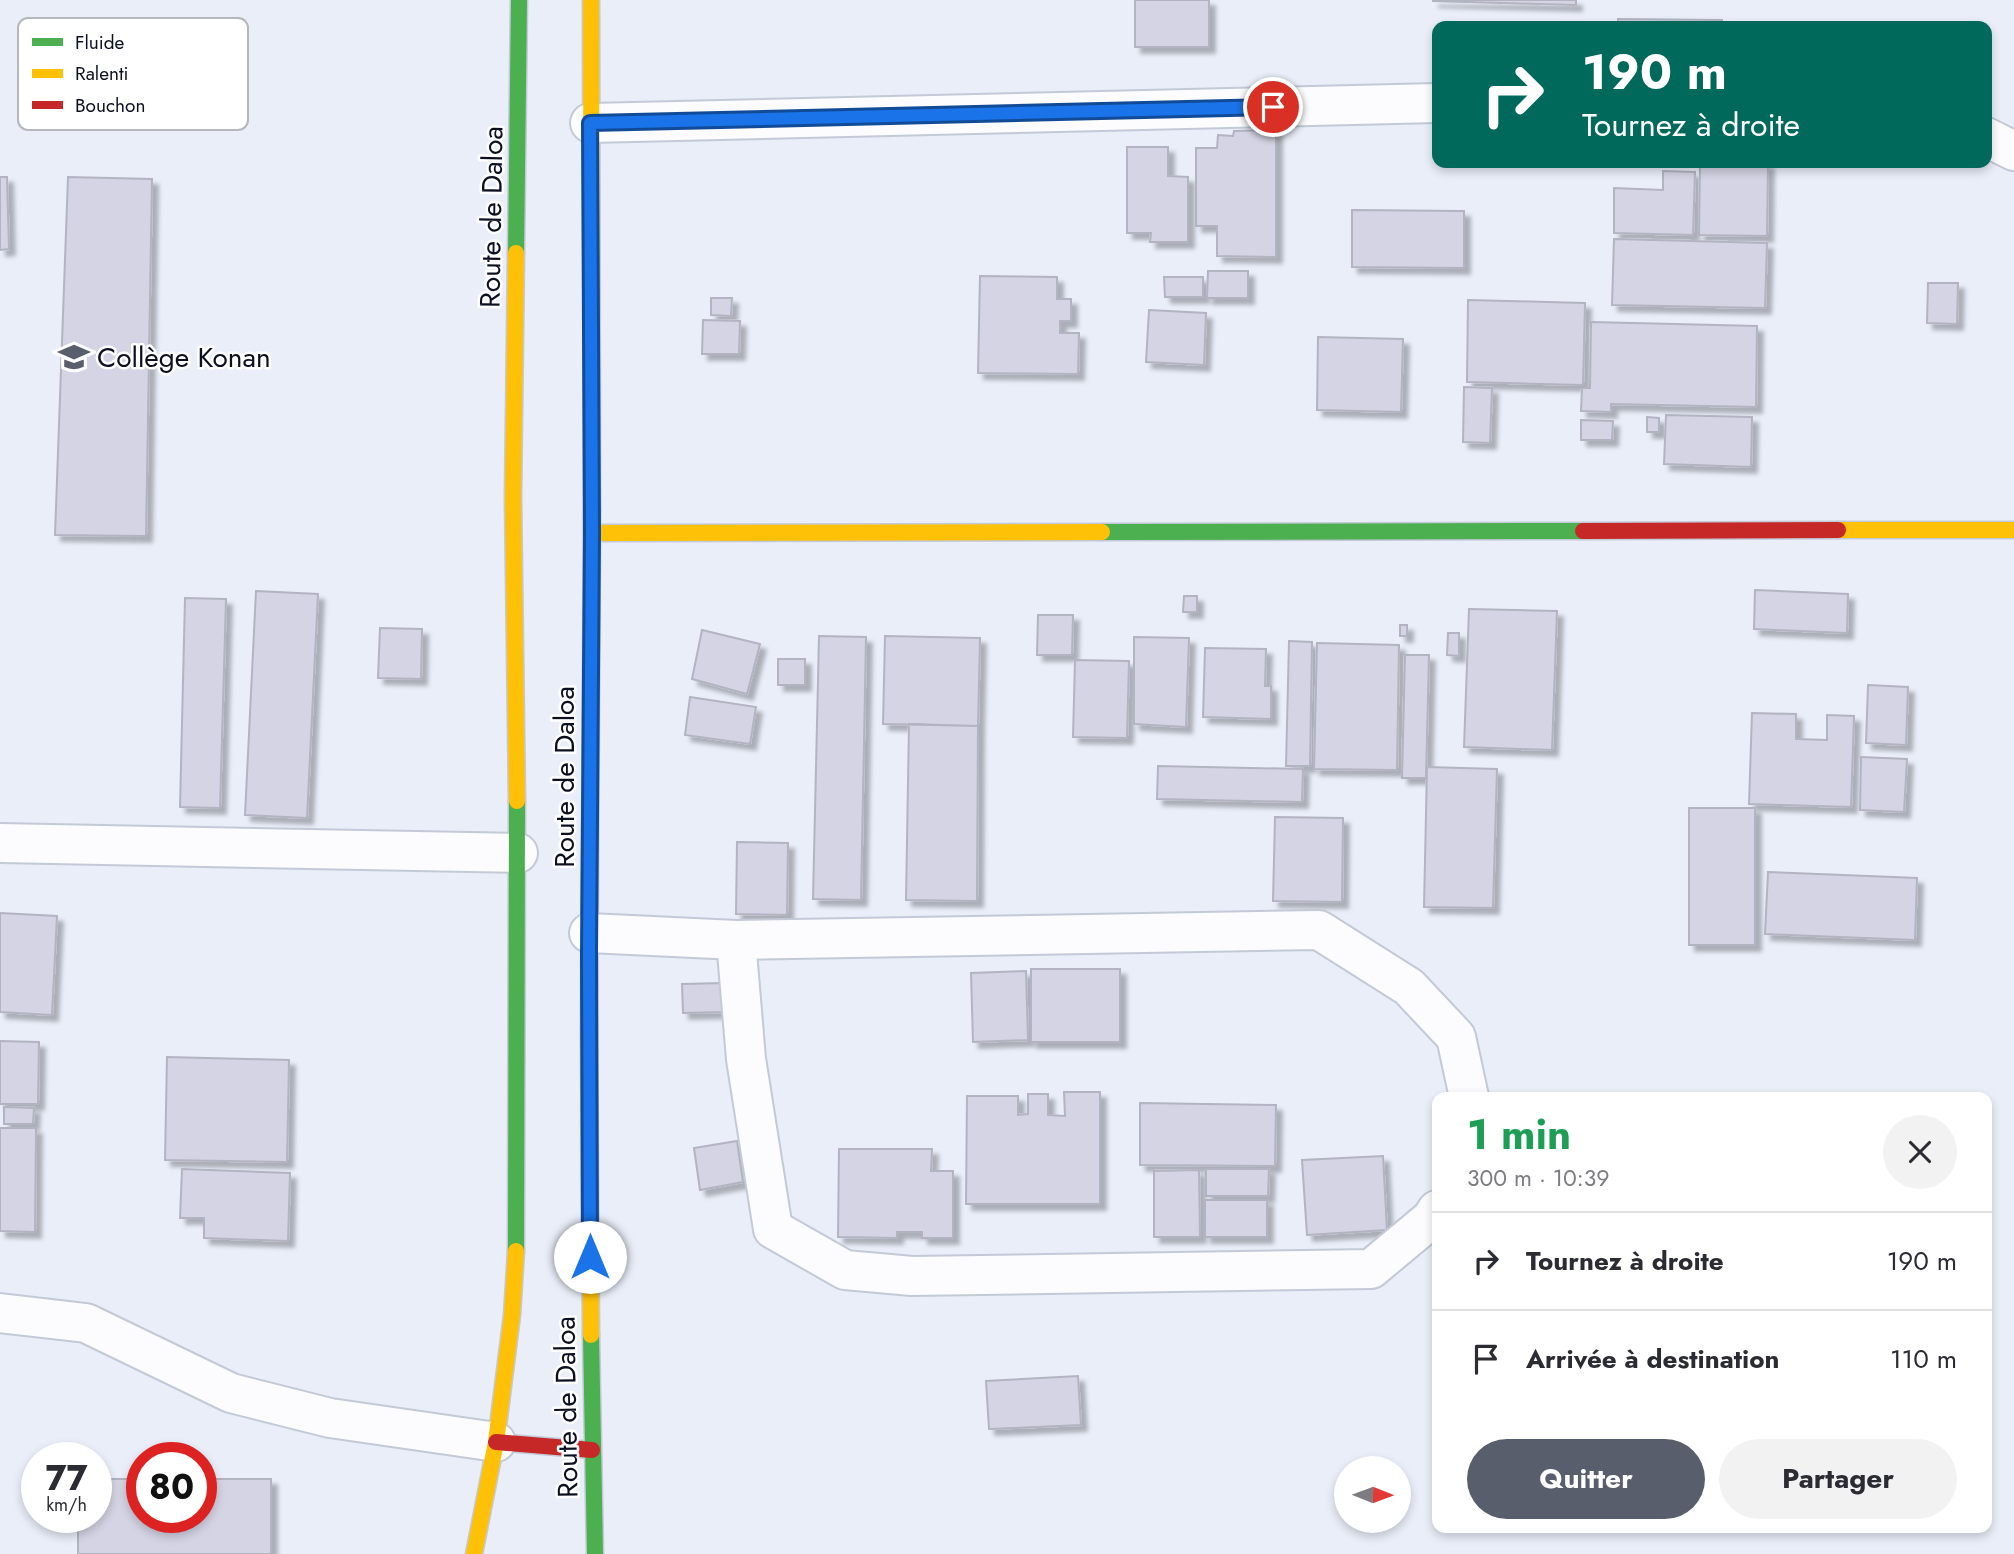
<!DOCTYPE html>
<html lang="fr">
<head>
<meta charset="utf-8">
<style>
	body { margin:0; font-family:Jost,sans-serif; background:#f2f2f3; color:#2b2b33; height:100vh; display:flex; flex-direction:column; font-size:26px; white-space:nowrap }
	* { box-sizing:border-box; margin:0 }
	p { font-size:23px; color:#7c7c81 }
	.icon { flex:none; width:38px; height:38px; fill:none; stroke:currentColor; stroke-width:2; stroke-linecap:round; stroke-linejoin:round }
	.map { position:relative; flex:1; overflow:hidden }
	.sheet { position:absolute; left:1432px; top:1092px; width:560px; height:441px; display:flex; flex-direction:column; background:#fff; border-radius:14px; box-shadow:0 4px 10px #0003 }
	.sheet>* { flex:none }
	.top-card { position:absolute; left:1432px; top:21px; width:560px; height:147px; border-radius:14px; box-shadow:0 4px 10px #0003; background:#00695c; color:#fff; overflow:hidden }
	.needle { width:46px; rotate:91deg }
	.buttons { position:absolute; left:1334px; top:1456px; display:grid; gap:14px }
	.buttons a { display:grid; place-items:center; width:77px; height:77px; border-radius:50%; background:#fff; box-shadow:0 4px 10px #0003; font-size:35px }
	.speed { position:absolute; left:21px; top:1442px; display:flex; gap:14px; font-size:35px; font-weight:700; text-align:center }
	.speed>* { display:grid; place-content:center; width:91px; height:91px; border-radius:50%; background:#fff; box-shadow:0 4px 10px #0003; line-height:1 }
	.speed small { font-size:18px; font-weight:400 }
	.speed .limit { border:10px solid #d22; background:#fff; color:#111 }
	.pin { position:absolute; display:grid; place-items:center; width:60px; height:60px; color:#fff; margin:-30px; border:4px solid #fff; border-radius:50%; box-shadow:0 2px 7px #0007 }
	.me { position:absolute; width:77px; margin:-38px; rotate:0deg; stroke-linejoin:round; filter:drop-shadow(0 0 5px #0008) }
	.turn { display:flex; align-items:center; gap:24px; height:147px; padding:0 35px; font-size:32px }
	.turn .icon { width:91px; height:91px; stroke-width:2.5 }
	.turn b { display:block; font-size:49px; line-height:60px }
	.round { display:grid; place-items:center; flex:none; width:74px; height:74px; border-radius:37px; background:#f2f2f3 }
	.overview { display:flex; align-items:center; justify-content:space-between; height:119px; padding:0 35px }
	h1 { font-size:42px; font-weight:700; line-height:52px; color:#1e9e55 }
	.button { display:flex; gap:14px; margin-top:auto; padding:14px 35px }
	.button a { flex:1; height:80px; border-radius:42px; background:#595e6d; color:#fff; font-size:28px; font-weight:700; line-height:80px; text-align:center }
	.button a+a { background:#f2f2f3; color:#2b2b33 }
	ul { padding:0; list-style:none }
	li { display:flex; align-items:center; gap:21px; height:98px; padding:0 35px; border-top:2px solid #e1e1e2 }
	li div { flex:1 }
	li b { display:block; font-size:26px }
	li em { font-style:normal }
	.map>svg:first-child { display:block }
</style>
</head>
<body>
<div class="map">
<svg width="2014" height="1554" viewBox="0 0 2014 1554">
	<defs>
		<filter id="shadow"><feDropShadow dx="6" dy="6" stdDeviation="2" flood-color="#0004"/></filter>
	</defs>
	<rect width="100%" height="100%" fill="#e9eef9"/>
	<!-- building -->
	<path fill="#d4d4e4" stroke="#b3b4c1" stroke-width="2" filter="url(#shadow)" d="M1135 0H1209V47H1135Z
		M1433 0H1576V5L1433 1Z
		M1618 19 1722 20V26H1618Z
		M1276 130V257L1217 256V226H1196V148H1217L1218 135 1233 136 1234 131Z
		M1127 147H1168V176L1188 177V242H1150L1151 233H1127Z
		M1700 163H1768L1767 236 1699 235Z
		M1663 171 1695 172 1693 235 1614 233V188L1663 190Z
		M0 177H7L9 249 0 250Z
		M68 177 152 179 146 536 55 535Z
		M1352 210 1464 211V268L1352 267Z
		M1614 239 1767 243 1765 308 1612 305Z
		M1208 271H1248V298H1207Z
		M980 276 1057 277V299H1071V321H1060V333H1079L1078 374 978 373Z
		M1164 277H1203V297H1165Z
		M1928 283H1958L1957 324 1927 323Z
		M711 298H732L731 316 711 315Z
		M1468 300 1585 303 1583 385 1467 382Z
		M1149 310 1206 313 1204 365 1146 362Z
		M703 320 740 321 739 354H702Z
		M1591 322 1757 326 1756 407 1611 404V412L1581 411 1582 388H1590Z
		M1318 337 1403 339 1401 412 1317 410Z
		M1464 387 1492 388 1490 443 1463 442Z
		M1666 415 1752 417 1751 467 1664 464Z
		M1647 417 1659 418V432H1647Z
		M1581 420 1613 421 1612 440H1581Z
		M1755 590 1848 594 1847 633 1754 629Z
		M256 591 318 594 307 818 245 815Z
		M1184 596H1197V612H1183Z
		M185 598 226 599 220 808 180 807Z
		M1469 609 1557 611 1552 750 1464 747Z
		M1038 615H1073L1072 655H1037Z
		M1400 625H1407V636H1400Z
		M380 628 422 629 421 679 378 678Z
		M702 630 760 644 747 694 692 679Z
		M1448 633H1459V656L1447 655Z
		M819 636 866 637 861 900 813 899Z
		M885 636 980 638 978 726 883 724Z
		M1134 637 1189 638 1186 727 1134 724Z
		M1289 641 1312 642 1310 766H1286Z
		M1317 643 1399 645 1397 770 1314 769Z
		M1205 648 1266 649 1265 686H1271V719L1203 717Z
		M1405 655H1429L1426 778H1402Z
		M778 659H805V685H778Z
		M1075 660 1129 661 1127 738 1073 737Z
		M1868 685 1908 687 1906 745 1866 743Z
		M690 697 756 707 750 744 685 735Z
		M1752 713 1796 714V739L1827 740V715L1854 716 1851 807 1749 804Z
		M909 724 978 726 977 901 906 900Z
		M1861 757 1907 759 1904 812 1860 810Z
		M1158 766 1303 769 1302 802 1157 799Z
		M1427 767 1497 769 1493 908 1424 907Z
		M1689 808H1755V945H1689Z
		M1275 817 1343 818 1342 902 1273 901Z
		M737 842 788 843 787 915 736 914Z
		M1768 872 1917 878 1915 940 1765 934Z
		M0 913 57 916 52 1015 0 1012Z
		M1031 969H1120V1042H1031Z
		M1026 971 1028 1040 973 1042 971 973Z
		M724 983 725 1012 683 1013 682 984Z
		M0 1041 39 1042 38 1104H0Z
		M167 1057 289 1060 287 1162 165 1160Z
		M1064 1092H1100V1204H966L967 1096H1018V1115L1028 1114V1094H1048V1115L1065 1116Z
		M1140 1103 1276 1105 1275 1166 1140 1165Z
		M4 1107 34 1108 33 1124H4Z
		M0 1128H36L35 1232 0 1231Z
		M737 1141 743 1182 700 1190 694 1148Z
		M839 1149H932L931 1171H953V1238H922V1232H897V1238L838 1237Z
		M1383 1156 1387 1230 1307 1235 1302 1160Z
		M182 1169 290 1173 288 1241 204 1238V1218H180Z
		M1206 1169H1269L1268 1196H1206Z
		M1199 1170 1200 1237H1154V1171Z
		M1205 1200H1267V1237H1205Z
		M1078 1376 1081 1425 989 1429 986 1381Z
		M96 1479H142V1517H201V1479H271V1554H78V1517H96Z"/>
	<g fill="none" stroke-linecap="round" stroke-linejoin="round">
		<defs>
			<path id="street" d="M590 123 1437 103
				M1986 137 2014 151
				M0 843 518 853
				M589 933 736 940 1319 930 1409 987 1456 1037 1469 1097
				M736 940 746 1059 773 1229 845 1270 912 1276 1371 1269 1431 1219 1437 1210
				M0 1313 86 1323 231 1393 330 1418 496 1442"/>
			<path id="fast" d="M516 253 519 0
				M1102 532 1583 531
				M589 1029 592 511
				M516 1251 517 801
				M591 1335 595 1554"/>
			<path id="slow" d="M591 0 592 511
				M516 253 513 497 517 801
				M1838 530H2014
				M592 533 1102 532
				M589 1029 591 1335
				M474 1554 496 1442 512 1315 516 1251"/>
			<path id="jam" d="M1583 531 1838 530
				M496 1442 592 1450"/>
		</defs>
		<!-- street casing -->
		<use href="#street" stroke="#c3c9d7" stroke-width="42"/>
		<!-- fast casing -->
		<use href="#fast" stroke="#c3c9d7" stroke-width="19"/>
		<!-- slow casing -->
		<use href="#slow" stroke="#c3c9d7" stroke-width="19"/>
		<!-- jam casing -->
		<use href="#jam" stroke="#c3c9d7" stroke-width="19"/>
		<!-- street -->
		<use href="#street" stroke="#fcfcfe" stroke-width="38"/>
		<!-- fast -->
		<use href="#fast" stroke="#4caf50" stroke-width="16"/>
		<!-- slow -->
		<use href="#slow" stroke="#ffc107" stroke-width="16"/>
		<!-- jam -->
		<use href="#jam" stroke="#c62828" stroke-width="16"/>
	</g>
	<g fill="none" stroke-linecap="round" stroke-linejoin="round">
		<defs>
			<path id="route" d="M590 1257 589 955 592 533 590 123 1273 107"/>
		</defs>
		<!-- route casing -->
		<use href="#route" stroke="#114b97" stroke-width="18"/>
		<!-- route -->
		<use href="#route" stroke="#1a73e8" stroke-width="12"/>
	</g>
	<!-- icons -->
	<defs>
		<symbol id="school-bare" viewBox="-9 -9 18 18"><path d="M0-5L7-2L0 1L-7-2ZM-4 1L0 2.5L4 1V4Q0 6-4 4Z" fill="#595e6d" stroke="#fff" stroke-width="2.5" paint-order="stroke"/></symbol>
	</defs>
	<g fill-rule="evenodd">
		<use href="#school-bare" x="52" y="335" width="44" height="44"/>
	</g>
	<g text-anchor="middle" stroke-width="5" stroke-linejoin="round" paint-order="stroke">
		<!-- street labels -->
		<g font-size="28" fill="#0b1021" stroke="#fff">
			<text transform="translate(491 217) rotate(-89)" y="10">Route de Daloa</text>
			<text transform="translate(564 777) rotate(-90)" y="10">Route de Daloa</text>
			<text transform="translate(566 1407) rotate(-91)" y="10">Route de Daloa</text>
		</g>
		<!-- poi labels -->
		<g font-size="28" fill="#0b1021" stroke="#fff" text-anchor="start">
			<text x="97" y="367">Collège Konan</text>
		</g>
	</g>
	<!-- legend -->
	<rect x="18" y="18" width="230" height="112" rx="10" fill="#fff" stroke="#b6b7bc" stroke-width="2"/>
	<rect x="32" y="38" width="31" height="8" fill="#4caf50"/>
	<rect x="32" y="69" width="31" height="9" fill="#ffc107"/>
	<rect x="32" y="101" width="31" height="8" fill="#c62828"/>
	<g font-size="19" fill="#0b1021">
		<text x="75" y="49">Fluide</text>
		<text x="75" y="80">Ralenti</text>
		<text x="75" y="112">Bouchon</text>
	</g>
</svg>
<div class="buttons">
<a><svg class="needle" viewBox="-14 -14 28 28"><path d="M0-13l5 13h-10z" fill="#e53935"/><path d="M0 13l5-13h-10z" fill="#7c7c81"/></svg></a>
</div>
<div class="speed"><div>77<small>km/h</small></div><div class="limit">80</div></div>
<div class="pin" style="left:1273px;top:107px;background:#d93025"><svg class="icon" aria-label="arrive" viewBox="0 0 24 24"><path d="M6 21V4h12l-3 4 3 4H6"/></svg></div>
<svg class="me" style="left:590px;top:1257px" viewBox="-20 -20 40 40"><circle r="19" fill="#fff"/><path d="M0-13L10 11 0 6-10 11z" fill="#1a73e8"/></svg>
<div class="top-card">
<div class="turn"><svg class="icon" aria-label="right" viewBox="0 0 24 24"><path d="M7 20v-9h11M14 6l5 5-5 5"/></svg><div><b>190 m</b>Tournez à droite</div></div>
</div>
<section class="sheet">
<div class="overview"><div><h1>1 min</h1><p>300 m · 10:39</p></div><a class="round"><svg class="icon" aria-label="close" viewBox="0 0 24 24"><path d="M6 6l12 12M18 6L6 18"/></svg></a></div>
<ul>
<li><svg class="icon" aria-label="right" viewBox="0 0 24 24"><path d="M7 20v-9h11M14 6l5 5-5 5"/></svg><div><b>Tournez à droite</b></div><em>190 m</em></li>
<li><svg class="icon" aria-label="arrive" viewBox="0 0 24 24"><path d="M6 21V4h12l-3 4 3 4H6"/></svg><div><b>Arrivée à destination</b></div><em>110 m</em></li>
</ul>
<div class="button"><a>Quitter</a><a>Partager</a></div>
</section>
</div>
</body>
</html>
